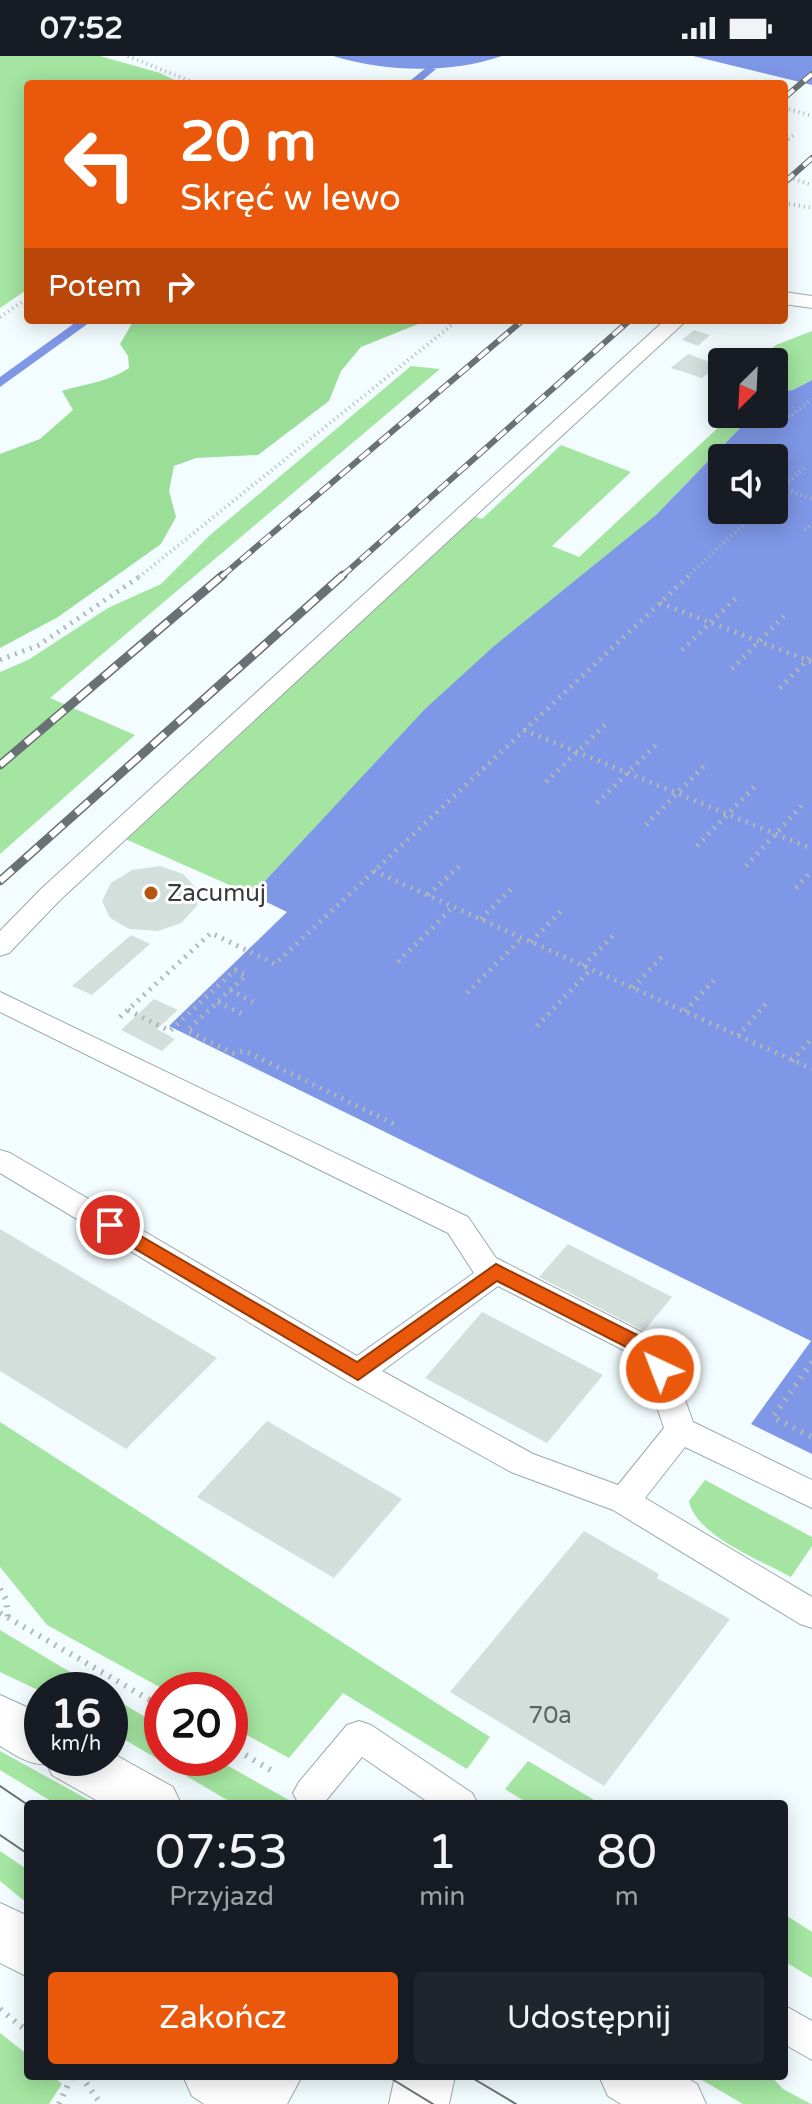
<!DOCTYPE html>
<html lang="pl">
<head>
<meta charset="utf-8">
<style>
	body { margin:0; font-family:"Varela Round",sans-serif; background:#20242c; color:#f1f3f6; height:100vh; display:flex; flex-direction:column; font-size:30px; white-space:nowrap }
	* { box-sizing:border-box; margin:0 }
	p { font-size:26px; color:#9ea1a6 }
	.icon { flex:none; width:44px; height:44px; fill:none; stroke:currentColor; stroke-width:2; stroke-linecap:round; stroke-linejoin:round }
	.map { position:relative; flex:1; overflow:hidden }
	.panel { position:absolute; left:24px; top:1744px; width:764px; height:280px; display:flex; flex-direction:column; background:#171b24; border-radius:8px; box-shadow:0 4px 20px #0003 }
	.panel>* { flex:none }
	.hud { position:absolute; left:24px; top:24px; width:764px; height:244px; border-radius:8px; box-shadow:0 4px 20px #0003; background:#ea580c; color:#fff; overflow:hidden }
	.needle { width:52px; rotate:204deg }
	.fabs { position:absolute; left:708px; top:292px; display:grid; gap:16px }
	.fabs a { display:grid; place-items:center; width:80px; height:80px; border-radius:8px; background:#171b24; box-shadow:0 4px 20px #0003; font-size:40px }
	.speed { position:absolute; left:24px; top:1616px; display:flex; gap:16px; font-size:40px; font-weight:700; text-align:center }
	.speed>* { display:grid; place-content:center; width:104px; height:104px; border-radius:50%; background:#171b24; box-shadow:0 4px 20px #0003; line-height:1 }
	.speed small { font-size:20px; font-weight:400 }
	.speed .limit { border:12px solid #d22; background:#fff; color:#111 }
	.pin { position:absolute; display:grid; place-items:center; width:68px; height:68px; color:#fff; margin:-34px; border:4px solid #fff; border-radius:50%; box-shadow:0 2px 8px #0007 }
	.me { position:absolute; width:88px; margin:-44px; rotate:317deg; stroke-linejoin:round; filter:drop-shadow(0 0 6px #0008) }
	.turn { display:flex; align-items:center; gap:28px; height:168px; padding:0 24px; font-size:36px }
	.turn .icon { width:104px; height:104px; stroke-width:2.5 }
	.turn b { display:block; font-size:56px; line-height:68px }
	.then { display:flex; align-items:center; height:76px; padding:0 24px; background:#0003; gap:16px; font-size:30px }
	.eta { display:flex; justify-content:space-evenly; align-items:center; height:136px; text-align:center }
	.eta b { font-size:48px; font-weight:600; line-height:56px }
	.cta { display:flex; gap:16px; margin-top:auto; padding:16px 24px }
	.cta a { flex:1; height:92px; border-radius:8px; background:#ea580c; color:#fff; font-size:32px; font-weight:600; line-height:92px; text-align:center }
	.cta a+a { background:#20242c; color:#f1f3f6 }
	.status { display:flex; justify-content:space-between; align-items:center; height:56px; padding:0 40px; background:#171b24; direction:ltr }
	.status svg { height:22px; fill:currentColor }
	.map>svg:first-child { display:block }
</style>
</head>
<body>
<div class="status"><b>07:52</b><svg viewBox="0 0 49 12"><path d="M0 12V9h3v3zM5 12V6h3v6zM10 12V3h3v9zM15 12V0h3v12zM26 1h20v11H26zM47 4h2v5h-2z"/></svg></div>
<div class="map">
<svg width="812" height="2048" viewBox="0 0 812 2048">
	<rect width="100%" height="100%" fill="#f3fdff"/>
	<!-- green -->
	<path fill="#a4e5a1" d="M0 0H100L160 17 183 28H28V233L0 252Z
		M812 275V324L793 334 774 336V306H756L776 289Z
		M411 310 440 313 50 642 135 679 0 798V616L28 604 108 552 161 528 209 480Z
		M722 368 743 369 656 459 335 750 252 839 123 782 473 460 482 463 561 389 631 416 552 490 579 501Z
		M0 1366 452 1657 490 1681 467 1713 343 1637 289 1702 230 1670V1634H165L47 1569 0 1511Z
		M705 1424 812 1481V1490L791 1521C762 1505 695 1479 689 1445Z
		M0 1574 100 1634 42 1636 0 1616Z
		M110 1640 162 1671V1702H214L296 1748H234L110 1675Z
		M0 1695 96 1748H56L0 1714Z
		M528 1705 596 1745 602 1748H529L505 1733Z
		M0 1795 28 1814V1848L0 1825Z
		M784 1858 812 1876V1922L784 1905Z
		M0 1977 28 1999V2020H53L62 2028 49 2048H0Z
		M695 2020H771L783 2033 811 2048H743Z"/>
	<!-- forest -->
	<path fill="#9ade97" d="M134 264H428L361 291 341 315 329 345 258 399 196 402 174 410 169 435 176 461 161 488 58 561 0 592V398L40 383 73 354 62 335C87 327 106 327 129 312L128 300 120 288Z"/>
	<!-- water -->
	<path fill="#7e97e6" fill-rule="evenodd" d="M333 0H502C449 18 387 16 333 0Z
		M693 0H812V29Z
		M812 324V1398L751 1368 811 1285 169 970 287 856 252 839 425 653 493 591 656 459 743 369 739 358H774V336L793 334ZM722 402H774V454H722Z"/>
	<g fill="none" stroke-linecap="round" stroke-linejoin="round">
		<!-- stream -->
		<path fill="#7e97e6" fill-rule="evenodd" d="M427 11 436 13 418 28H406Z
			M79 264H93L0 331V321Z"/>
	</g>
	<!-- building -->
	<path fill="#d3dfdb" d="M694 274 710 279 698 290 682 284Z
		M688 298 718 309 702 322 671 312Z
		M160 810 183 818 197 833V850L181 867 158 875 129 873 110 862 102 845 111 827 132 814Z
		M131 879 150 888 92 939 72 930Z
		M154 943 178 954 157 973 175 983 162 995 121 974Z
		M0 1173 217 1302 126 1393 0 1315Z
		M568 1188 672 1241 644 1275 539 1221Z
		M482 1256 603 1319 547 1387 425 1322Z
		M267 1365 402 1443 334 1522 197 1441Z
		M584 1475 659 1518 657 1522 730 1563 604 1730 450 1636Z"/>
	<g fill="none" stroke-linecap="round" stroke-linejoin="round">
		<defs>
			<path id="lane" d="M784 236 812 240V252L784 248Z
				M665 264H687L60 844 9 897 0 900V875L42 832Z
				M0 936 468 1161 496 1202 665 1288 693 1366 812 1424V1452L685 1391 645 1442 812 1541V1572L800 1568 613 1454 511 1416 347 1325 0 1117V1094L10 1097 357 1300 474 1217 448 1177 0 956ZM498 1230 641 1303 664 1372 618 1429 533 1398 382 1315Z
				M359 1665 371 1669 472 1737 478 1748H431L362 1701 323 1748H299L293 1737 299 1726 347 1669Z
				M784 1949 812 1965V2004L784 1988Z"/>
			<path id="secondary" d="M0 1639 42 1658V1702H110V1696L173 1731 181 1748H103L52 1719 47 1708C30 1710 14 1698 0 1690Z
				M0 1847 28 1860V1921L0 1907Z
				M183 2020H264L276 2028 285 2048H204L192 2040Z
				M599 2020H684L697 2028 706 2048H621L608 2040Z"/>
			<path id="primary" d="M235 2020H302L287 2048H220Z
				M395 2020H455L449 2048H389Z"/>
		</defs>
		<!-- lane casing -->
		<use href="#lane" stroke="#9ca9aa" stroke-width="2"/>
		<!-- secondary casing -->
		<use href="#secondary" stroke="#9ca9aa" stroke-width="2"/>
		<!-- primary casing -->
		<use href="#primary" stroke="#9ca9aa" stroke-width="2"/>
		<!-- path-far2 -->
		<path stroke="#afb7b9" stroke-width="4" stroke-dasharray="1 4" stroke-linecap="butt" d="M128 0 197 28
			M784 52 812 60
			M784 86 796 78
			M784 120 812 129
			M784 147 812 152
			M0 261 28 242
			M774 355 790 361 812 343
			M782 432 812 443
			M774 440 804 412
			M805 474 812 468
			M139 521 458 264
			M687 521 759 454"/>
		<!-- path-far1 -->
		<path stroke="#afb7b9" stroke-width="5" stroke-dasharray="2 6" stroke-linecap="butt" d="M660 547 812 606
			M682 594 738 540
			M0 604 39 589 142 519
			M732 613 786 558
			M780 632 812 599
			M524 674 812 793
			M546 726 607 667
			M597 747 658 687
			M646 769 707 707
			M697 790 757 728
			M746 810 804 747
			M374 815 812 1013
			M796 832 812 814
			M428 839 463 807
			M481 863 514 830
			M531 886 564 852
			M398 906 453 851
			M583 910 617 876
			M633 932 665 897
			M230 934 253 946
			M467 937 522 882
			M218 946 242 958
			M128 954 170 975 235 914 246 919 187 975 233 997 245 995 396 1069
			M685 955 717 921
			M120 961 211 877 275 908 690 519
			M537 970 591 913
			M738 980 769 944
			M792 1005 812 982"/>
		<!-- path -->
		<path stroke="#afb7b9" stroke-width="6" stroke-dasharray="2 7" stroke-linecap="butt" d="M812 1306 773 1361 812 1381
			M0 1533 6 1543 8 1561
			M0 1557 162 1651
			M230 1690 274 1716
			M0 1953 28 1976
			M81 2020 101 2048
			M59 2048 72 2020"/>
		<!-- lane -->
		<use href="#lane" fill="#fff" fill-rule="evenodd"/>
		<!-- secondary -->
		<use href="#secondary" fill="#fff" fill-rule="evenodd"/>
		<!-- primary -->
		<use href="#primary" fill="#fff" fill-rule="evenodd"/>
		<!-- tram -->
		<path stroke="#6a7172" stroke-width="2" d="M0 1730 28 1749
			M0 1779 28 1798
			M387 2020 433 2048
			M469 2020 516 2048"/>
		<defs>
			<path id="rail-far1" d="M784 42 812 18
				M784 127 812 102
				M221 521 523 264
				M341 521 630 264"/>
			<path id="rail" d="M0 709 223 519
				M0 825 343 519"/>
		</defs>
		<!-- rail-far1 casing -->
		<use href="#rail-far1" stroke="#6a7172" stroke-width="6"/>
		<!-- rail casing -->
		<use href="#rail" stroke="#6a7172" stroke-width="9"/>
		<!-- rail-far1 -->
		<use href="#rail-far1" stroke="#fff" stroke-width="4" stroke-dasharray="13" stroke-linecap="butt"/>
		<!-- rail -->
		<use href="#rail" stroke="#fff" stroke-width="6" stroke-dasharray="17" stroke-linecap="butt"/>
	</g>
	<!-- route -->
	<path fill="#ea580c" stroke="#983908" stroke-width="2" d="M110 1162 357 1306 496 1208 661 1291 670 1313 667 1319H653L646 1301 497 1225 358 1324 103 1174 100 1169 103 1164Z"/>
	<!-- markers -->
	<circle fill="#b55510" stroke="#fff" stroke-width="3" cx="151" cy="837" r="8"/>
	<g text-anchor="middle" stroke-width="6" stroke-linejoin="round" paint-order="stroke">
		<!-- poi labels -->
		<g font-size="24" fill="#363b3c" stroke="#fff" text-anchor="start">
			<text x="167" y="845">Zacumuj</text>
		</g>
		<!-- near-number labels -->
		<g font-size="24" fill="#5d6464">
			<text x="550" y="1667">70a</text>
		</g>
	</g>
</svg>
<div class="fabs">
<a><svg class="needle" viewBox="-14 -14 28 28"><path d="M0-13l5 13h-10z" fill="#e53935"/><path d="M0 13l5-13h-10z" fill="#9ea1a6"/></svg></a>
<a><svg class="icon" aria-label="sound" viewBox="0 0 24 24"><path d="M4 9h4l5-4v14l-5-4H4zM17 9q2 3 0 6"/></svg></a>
</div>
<div class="speed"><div>16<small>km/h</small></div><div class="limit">20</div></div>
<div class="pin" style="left:110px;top:1169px;background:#d93025"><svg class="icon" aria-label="arrive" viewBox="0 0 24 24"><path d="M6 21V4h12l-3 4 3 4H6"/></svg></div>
<svg class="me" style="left:660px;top:1313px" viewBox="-20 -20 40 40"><circle r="17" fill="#ea580c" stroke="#fff" stroke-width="3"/><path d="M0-11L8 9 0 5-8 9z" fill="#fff"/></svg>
<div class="hud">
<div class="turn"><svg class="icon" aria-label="left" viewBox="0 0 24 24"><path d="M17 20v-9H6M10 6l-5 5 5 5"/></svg><div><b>20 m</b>Skręć w lewo</div></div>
<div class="then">Potem<svg class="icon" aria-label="right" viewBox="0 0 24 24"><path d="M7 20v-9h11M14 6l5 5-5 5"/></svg></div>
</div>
<section class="panel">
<div class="eta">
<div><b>07:53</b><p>Przyjazd</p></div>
<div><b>1</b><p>min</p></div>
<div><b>80</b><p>m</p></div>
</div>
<div class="cta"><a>Zakończ</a><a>Udostępnij</a></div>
</section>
</div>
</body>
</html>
